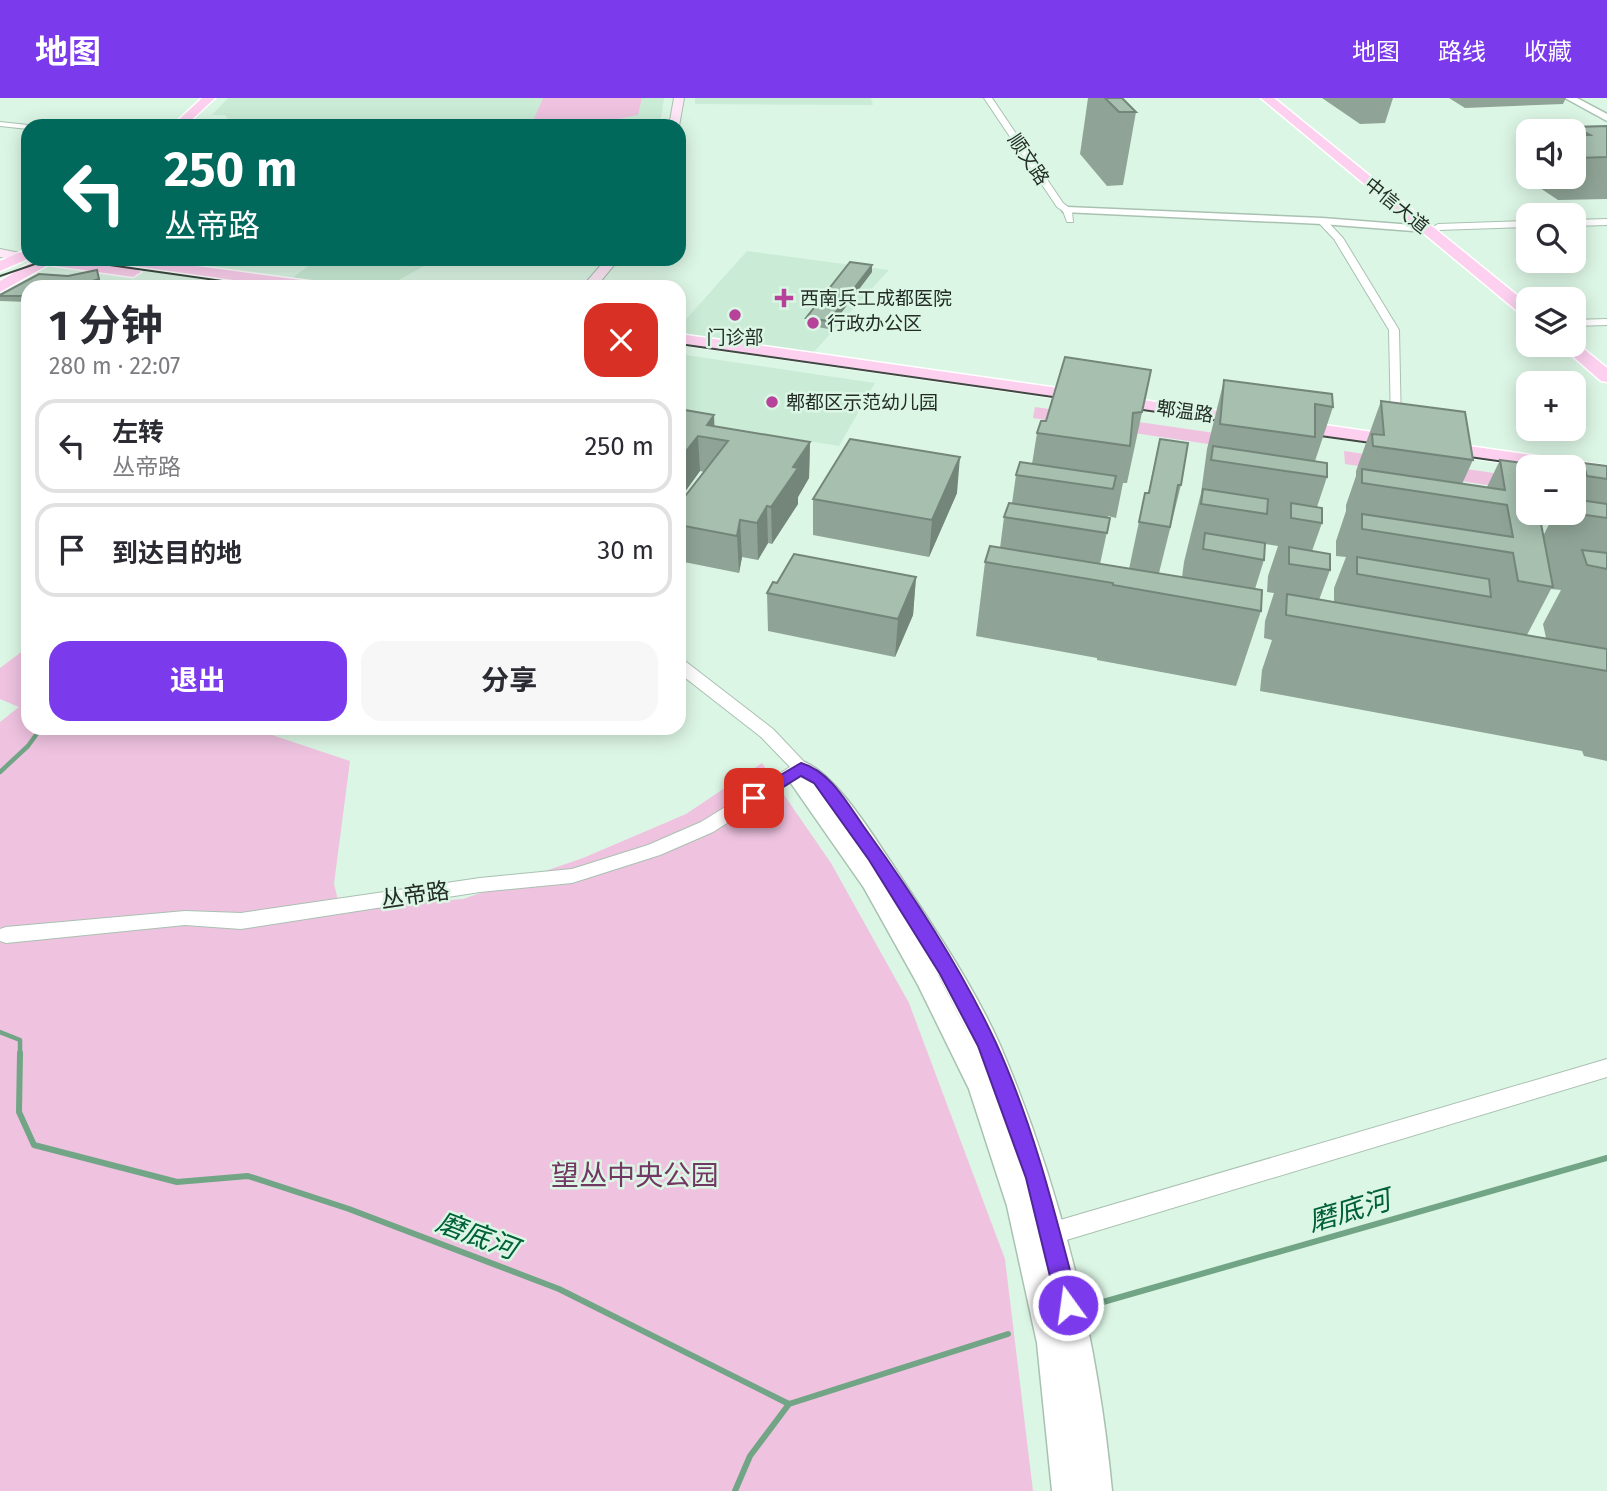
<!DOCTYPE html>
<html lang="zh">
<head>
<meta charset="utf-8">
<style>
	body { margin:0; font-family:"Fira Sans","Noto Sans SC",sans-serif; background:#f7f7f7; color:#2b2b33; height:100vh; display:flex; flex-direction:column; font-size:26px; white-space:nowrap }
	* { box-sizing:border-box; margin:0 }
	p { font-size:23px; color:#7c7c81 }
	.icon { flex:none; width:38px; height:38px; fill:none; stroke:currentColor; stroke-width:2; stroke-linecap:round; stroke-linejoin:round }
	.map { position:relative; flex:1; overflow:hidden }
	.sheet { position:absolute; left:21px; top:182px; width:665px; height:455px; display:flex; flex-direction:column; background:#fff; border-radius:21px; box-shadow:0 4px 18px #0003 }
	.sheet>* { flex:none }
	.banner { position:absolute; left:21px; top:21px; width:665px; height:147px; border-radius:21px; box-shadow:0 4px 18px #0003; background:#00695c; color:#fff; overflow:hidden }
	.fabs { position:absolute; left:1516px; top:21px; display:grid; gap:14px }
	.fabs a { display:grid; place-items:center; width:70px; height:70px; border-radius:14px; background:#fff; box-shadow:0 4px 18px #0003; font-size:35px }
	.pin { position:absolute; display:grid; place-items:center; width:60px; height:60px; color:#fff; margin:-30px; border-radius:14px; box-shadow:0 4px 10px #0006 }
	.me { position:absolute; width:77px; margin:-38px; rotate:346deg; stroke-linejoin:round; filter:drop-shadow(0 0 5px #0008) }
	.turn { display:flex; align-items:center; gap:24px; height:147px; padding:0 28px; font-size:32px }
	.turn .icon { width:91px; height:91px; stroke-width:2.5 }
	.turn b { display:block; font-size:49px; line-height:60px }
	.round { display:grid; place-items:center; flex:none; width:74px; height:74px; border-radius:21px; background:#f7f7f7 }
	.summary { display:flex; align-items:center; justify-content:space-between; height:119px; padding:0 28px }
	h1 { font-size:42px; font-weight:700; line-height:52px }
	.button { display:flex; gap:14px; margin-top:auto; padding:14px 28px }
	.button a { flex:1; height:80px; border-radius:21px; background:#7c3aed; color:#fff; font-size:28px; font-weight:700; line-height:80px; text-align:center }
	.button a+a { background:#f7f7f7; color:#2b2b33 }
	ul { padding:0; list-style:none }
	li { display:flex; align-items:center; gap:21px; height:94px; margin:0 14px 10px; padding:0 14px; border:4px solid #e1e1e2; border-radius:21px }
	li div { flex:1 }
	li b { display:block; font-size:26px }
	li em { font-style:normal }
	header { display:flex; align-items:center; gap:42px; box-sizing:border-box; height:98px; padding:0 35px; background:#7c3aed; color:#fff }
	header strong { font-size:33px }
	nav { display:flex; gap:38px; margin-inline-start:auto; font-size:24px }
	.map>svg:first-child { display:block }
</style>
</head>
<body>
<header>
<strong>地图</strong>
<nav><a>地图</a><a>路线</a><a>收藏</a></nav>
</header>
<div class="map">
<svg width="1607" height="1393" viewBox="0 0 1607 1393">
	<rect width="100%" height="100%" fill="#dcf6e5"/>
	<!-- built -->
	<path fill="#caecd6" d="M228 0H664L660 28H233L225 17H212Z
		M695 0H871L873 7 695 6Z
		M747 153 889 172 811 257 679 236V229Z
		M318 161H437L386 189H361L292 180Z
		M679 256 875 285 839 348 679 322Z"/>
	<!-- green -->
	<path fill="#efc3e0" d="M543 0H642L638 17 589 27 534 21Z
		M1035 309 1304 348 1303 360 1033 320Z
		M1344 353 1528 380V393L1345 366Z
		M28 549V630H251L350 663 334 786 340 810 463 801 583 760 686 716 762 665 831 765 909 905 1005 1161 1033 1393H0V624L19 609 0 601V570Z"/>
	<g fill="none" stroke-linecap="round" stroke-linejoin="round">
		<!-- stream-far2 -->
		<path stroke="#71a586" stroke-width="3.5" d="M28 548V561"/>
		<!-- stream-far1 -->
		<path stroke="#71a586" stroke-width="4.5" d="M0 674 28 648 41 630
			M0 934 20 942V957"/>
		<!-- stream -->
		<path stroke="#71a586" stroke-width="6" d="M20 955 19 1014 34 1047 177 1084 248 1078 349 1111 559 1191 789 1306 1008 1236
			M1103 1204 1607 1060
			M735 1393 750 1358 789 1306"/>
		<defs>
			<path id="minor" d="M984 0H992L1063 105 1072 112 1073 124H1067L1063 113 1057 109Z
				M0 24 28 27 31 28H28V31L0 28Z
				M1319 121H1325L1343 140 1399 232 1401 329 1391 326 1389 232 1334 141 1317 123Z
				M1607 121V127L1573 128V122Z
				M1528 123V129L1438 132 1433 129 1438 126Z
				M1607 221V227L1573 228V222Z
				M679 562 685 563 773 631 810 670 807 674 713 734 660 757 572 785 480 794 241 831 185 827 6 845 0 843V831L6 829 185 813 241 815 480 780 572 771 648 747 701 724 790 669 761 639 679 575Z
				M1607 961V979L1050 1147 1042 1144 1038 1136 1042 1128 1050 1125Z"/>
			<path id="tertiary" d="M1565 0H1577L1607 16V23Z
				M1067 109 1322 120 1426 128 1432 131 1426 134 1322 126 1063 114 1062 112Z
				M801 663C833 672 872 736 891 764 929 823 971 882 1000 947 1060 1087 1098 1241 1112 1393H1052L1037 1245 1007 1108 969 991 918 887 864 790 788 681 794 665ZM934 870 939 878 977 954 937 875Z"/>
			<path id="secondary" d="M674 0H684L679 28H669Z
				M0 151 25 156 26 159 20 163 0 159Z
				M606 161H619L596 189H582Z"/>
			<path id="primary" d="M202 0H215L185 28H172Z
				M1261 0H1274L1528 206V219L1522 217Z
				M28 151V161L0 173V163Z
				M30 161H70L133 169 141 174 133 179 48 167 0 194V183L32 164Z
				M106 161H145L316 184 324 189H283L113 165Z
				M679 236 1248 317 1257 322 1248 327 679 246Z
				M1574 243 1607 270V284L1601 283 1560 247H1573Z
				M1290 322 1607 368V380L1573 375V369H1535L1284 332 1281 328 1284 324Z"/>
		</defs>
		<!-- minor casing -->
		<use href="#minor" stroke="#a9c1b1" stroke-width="2"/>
		<!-- tertiary casing -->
		<use href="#tertiary" stroke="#a9c1b1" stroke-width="3"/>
		<!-- secondary casing -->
		<use href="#secondary" stroke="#a9c1b1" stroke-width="2"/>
		<!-- primary casing -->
		<use href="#primary" stroke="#fff" stroke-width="3"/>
		<!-- minor -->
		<use href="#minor" fill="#fff" fill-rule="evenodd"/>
		<!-- tertiary -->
		<use href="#tertiary" fill="#fff" fill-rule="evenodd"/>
		<!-- secondary -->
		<use href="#secondary" fill="#fee8f7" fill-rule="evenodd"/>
		<!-- primary -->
		<use href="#primary" fill="#fcd0ee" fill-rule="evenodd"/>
		<!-- tram -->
		<path stroke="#3d4941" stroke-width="2" d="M0 178 38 165 74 162 264 189
			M679 246 1074 302
			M1122 309 1233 325
			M1306 336 1385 347
			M1455 357 1541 369
			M1573 374 1607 379"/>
	</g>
	<!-- wall -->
	<path fill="#8fa496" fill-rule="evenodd" d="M1088 0H1122L1136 14 1123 87 1107 88 1080 56Z
		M1322 0H1393L1385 25 1360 26Z
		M1449 0H1566L1563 6 1465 10Z
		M1607 28V101L1558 102 1525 80 1528 72V79H1573V34L1575 29Z
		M97 172 101 186 93 189H28V204L0 203V197L39 176 68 178Z
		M872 174 829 231 806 227V220Z
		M1151 272 1127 385H1123L1116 420 1108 418V420H1110L1100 466 1129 471 1145 395H1148L1160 341 1181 387 1159 475 1182 479 1184 464 1201 395 1207 351 1224 282 1333 309 1315 363 1327 379 1317 409 1322 425 1312 453 1330 472 1319 502 1334 504V490L1346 459 1336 458V443L1346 413V407L1356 378V373L1381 303 1473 362 1462 386 1487 389 1500 362 1543 438 1555 415H1573V385L1583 365 1607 368V663L1584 658 1582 653 1260 593 1262 572 1272 542 1264 540 1265 523 1274 495 1267 494 1268 478 1278 448 1265 446 1264 462 1255 491 1261 513 1236 588 1097 562V560L976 538 985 464 1000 450 1004 419 1012 405 1016 377 1032 366 1037 335 1046 323ZM1551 491 1561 492 1543 526 1546 540 1527 537Z
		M679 311 715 328 810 344 809 380 798 399V406L772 446 768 445 758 462 742 459 739 475 679 463V406L704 374 700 373 679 402Z
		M957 395 929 459 813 437V401Z
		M916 479 913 517 895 559 768 533 767 495 777 485Z"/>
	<!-- shaded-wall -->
	<path fill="#74867a" d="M872 167V174L829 231V223Z
		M97 172 101 186 93 189H74Z
		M714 317 715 341 707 327Z
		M698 338 700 373 679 402V362Z
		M810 344 809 380 798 399V406L772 446 771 409 793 369Z
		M960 359 957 395 929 459 932 422Z
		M767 408 768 445 758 462 757 425Z
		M740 422 742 459 739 475 737 438Z
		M916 479 913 517 895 559 898 521Z"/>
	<!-- building -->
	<path fill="#a6bfaf" stroke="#74867a" stroke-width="2" d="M1105 0H1122L1136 14H1119Z
		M1607 28V59L1576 60 1573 59V38L1590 37 1575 29Z
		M850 164 872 167 829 223 806 220Z
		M97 172 99 181 74 189H28V198H0V197L39 176 68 178Z
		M1065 259 1151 272 1142 314 1133 315 1130 348 1037 335 1041 323H1046Z
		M1224 282 1332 296 1333 309 1315 306V339L1220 326Z
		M1381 303 1465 314 1473 362 1373 348 1372 336 1384 337Z
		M679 311 714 317 707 327 810 344 793 369 798 370 771 409 767 408 757 425 740 422 737 438 679 427V406L728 343 698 338 679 362Z
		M850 341 960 359 932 422 813 401Z
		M1160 341 1188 345 1181 387H1178L1170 429 1139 424 1145 395H1149Z
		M1213 348 1327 365V379L1211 362Z
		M1500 362 1530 366 1531 369H1528V415H1539L1553 489 1518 483 1513 455 1362 431V416L1513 439 1507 407 1362 385V371L1505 392Z
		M1020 364 1116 378 1113 391 1016 377Z
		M1583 365 1607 368V381L1587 378Z
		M1203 391 1268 401 1267 416 1201 406Z
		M1573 401 1607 406V420L1572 415H1573Z
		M1009 405 1110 420 1107 435 1004 419Z
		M1291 405 1322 410V425L1291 420Z
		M1205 435 1265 445 1264 462 1203 451Z
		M990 448 1262 492 1261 513 1113 487V485L985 464Z
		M1289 449 1330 456V472L1289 466Z
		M1582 452 1607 455V471L1587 467Z
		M794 456 916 479 898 521 767 495 773 484 777 485Z
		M1357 459 1489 481 1491 499 1357 476Z
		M1287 496 1607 551V573L1286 517Z"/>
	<!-- route -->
	<path fill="#7c3aed" stroke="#51269a" stroke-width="2" d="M801 665C833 674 850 711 869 736 916 801 962 872 996 945 1034 1028 1056 1119 1079 1207L1076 1215 1068 1219 1060 1215 1057 1207 1026 1080 978 948 940 876 869 762 814 685 801 678 759 704H748L746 700 748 696Z"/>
	<!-- markers -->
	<g fill="#b7429a" stroke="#dcf6e5" stroke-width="2.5">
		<path d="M780.5 189.5h7v7h7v7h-7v7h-7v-7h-7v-7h7z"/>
		<circle cx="735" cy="217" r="7"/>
		<circle cx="813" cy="225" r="7"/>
		<circle cx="772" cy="304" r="7"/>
	</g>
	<g text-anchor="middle" stroke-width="5" stroke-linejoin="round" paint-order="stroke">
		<!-- far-street labels -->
		<g font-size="19" fill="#232d26" stroke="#dcf6e5">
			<text transform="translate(1029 61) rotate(56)" y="7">顺文路</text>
			<text transform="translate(1397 107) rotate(39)" y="7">中信大道</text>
			<text transform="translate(1185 313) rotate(8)" y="7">郫温路</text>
		</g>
		<!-- far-poi labels -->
		<g font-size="19" fill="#232d26" stroke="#dcf6e5" text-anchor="start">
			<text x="800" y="207">西南兵工成都医院</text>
			<text x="827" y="232">行政办公区</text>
			<text x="735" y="246" text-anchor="middle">门诊部</text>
			<text x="786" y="311">郫都区示范幼儿园</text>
		</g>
		<!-- street labels -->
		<g font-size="23" fill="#232d26" stroke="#dcf6e5">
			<text transform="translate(415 797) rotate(-8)" y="8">丛帝路</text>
		</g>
		<!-- near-park labels -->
		<g font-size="28" fill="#733763" stroke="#dcf6e5">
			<text x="635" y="1087">望丛中央公园</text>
		</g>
		<!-- near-water labels -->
		<g font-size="28" font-style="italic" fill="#006038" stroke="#dcf6e5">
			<text transform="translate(1349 1112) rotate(-16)" y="10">磨底河</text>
			<text transform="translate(477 1137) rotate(21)" y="10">磨底河</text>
		</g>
	</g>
</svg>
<div class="fabs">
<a><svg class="icon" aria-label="sound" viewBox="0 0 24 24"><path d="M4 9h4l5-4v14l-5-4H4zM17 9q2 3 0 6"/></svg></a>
<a><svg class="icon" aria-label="search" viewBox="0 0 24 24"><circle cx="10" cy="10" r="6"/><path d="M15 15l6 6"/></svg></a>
<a><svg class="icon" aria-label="layers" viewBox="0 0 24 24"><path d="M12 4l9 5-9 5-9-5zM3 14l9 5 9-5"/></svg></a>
<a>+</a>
<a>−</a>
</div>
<div class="pin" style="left:754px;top:700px;background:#d93025"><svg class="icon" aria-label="arrive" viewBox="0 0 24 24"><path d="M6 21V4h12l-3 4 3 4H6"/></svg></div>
<svg class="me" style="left:1068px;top:1207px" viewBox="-20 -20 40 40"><circle r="17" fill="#7c3aed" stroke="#fff" stroke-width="3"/><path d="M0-11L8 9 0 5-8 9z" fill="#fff"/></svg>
<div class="banner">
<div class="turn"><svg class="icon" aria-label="left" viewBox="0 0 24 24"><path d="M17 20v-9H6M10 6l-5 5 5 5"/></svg><div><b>250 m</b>丛帝路</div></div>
</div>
<section class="sheet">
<div class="summary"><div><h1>1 分钟</h1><p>280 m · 22:07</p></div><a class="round" style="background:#d93025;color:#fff"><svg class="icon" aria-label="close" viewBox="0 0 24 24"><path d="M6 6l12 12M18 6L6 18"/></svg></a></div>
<ul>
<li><svg class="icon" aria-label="left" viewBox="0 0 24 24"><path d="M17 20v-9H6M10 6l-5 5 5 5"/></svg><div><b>左转</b><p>丛帝路</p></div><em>250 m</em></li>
<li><svg class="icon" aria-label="arrive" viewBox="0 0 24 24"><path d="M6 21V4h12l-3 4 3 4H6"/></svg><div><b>到达目的地</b></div><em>30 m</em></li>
</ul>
<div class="button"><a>退出</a><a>分享</a></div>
</section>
</div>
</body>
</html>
